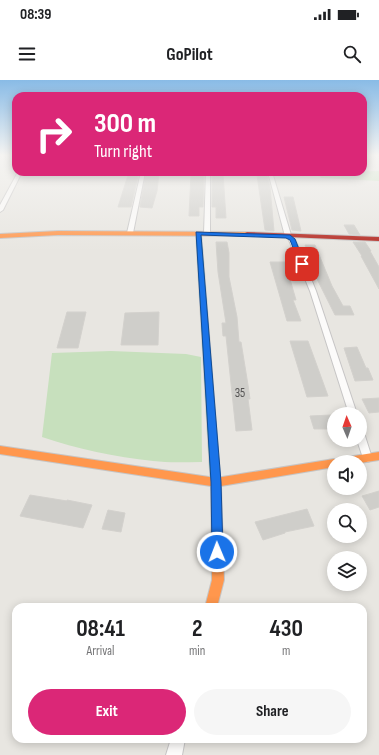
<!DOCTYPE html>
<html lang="en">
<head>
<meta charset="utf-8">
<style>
	body { margin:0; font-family:"Sofia Sans Condensed",sans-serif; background:#f6f6f6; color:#202124; height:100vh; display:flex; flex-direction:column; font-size:15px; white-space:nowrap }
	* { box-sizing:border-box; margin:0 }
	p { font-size:13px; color:#757577 }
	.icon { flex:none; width:22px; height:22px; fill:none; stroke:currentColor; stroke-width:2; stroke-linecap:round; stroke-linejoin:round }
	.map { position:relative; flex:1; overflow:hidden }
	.details { position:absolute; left:12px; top:523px; width:355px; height:140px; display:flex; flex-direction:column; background:#fff; border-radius:12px; box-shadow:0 2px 10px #0003 }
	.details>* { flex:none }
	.top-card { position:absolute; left:12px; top:12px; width:355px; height:84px; border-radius:12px; box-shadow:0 2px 10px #0003; background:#db2777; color:#fff; overflow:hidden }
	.needle { width:26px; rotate:358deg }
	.fabs { position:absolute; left:327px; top:327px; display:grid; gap:8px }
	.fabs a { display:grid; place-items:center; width:40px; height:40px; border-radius:50%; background:#fff; box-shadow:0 2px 10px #0003; font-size:20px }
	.pin { position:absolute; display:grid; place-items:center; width:34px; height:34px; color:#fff; margin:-17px; border-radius:8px; box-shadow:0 2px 6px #0006 }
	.me { position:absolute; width:44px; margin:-22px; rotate:359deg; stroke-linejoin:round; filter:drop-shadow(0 0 3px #0008) }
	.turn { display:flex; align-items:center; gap:14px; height:84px; padding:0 16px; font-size:18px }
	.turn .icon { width:52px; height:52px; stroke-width:2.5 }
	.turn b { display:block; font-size:28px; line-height:34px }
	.eta { display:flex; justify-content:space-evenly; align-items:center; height:68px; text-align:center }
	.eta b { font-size:24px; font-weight:700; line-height:28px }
	.cta { display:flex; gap:8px; margin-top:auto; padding:8px 16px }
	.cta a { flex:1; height:46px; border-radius:24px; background:#db2777; color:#fff; font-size:16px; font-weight:700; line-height:46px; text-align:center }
	.cta a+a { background:#f6f6f6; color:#202124 }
	.status { display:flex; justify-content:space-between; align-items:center; height:28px; padding:0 20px; background:#fff; direction:ltr }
	.status svg { height:11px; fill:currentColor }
	header { display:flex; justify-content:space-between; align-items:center; height:52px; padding:0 16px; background:#fff; font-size:18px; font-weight:700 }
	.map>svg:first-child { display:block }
</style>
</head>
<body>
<div class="status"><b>08:39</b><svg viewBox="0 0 49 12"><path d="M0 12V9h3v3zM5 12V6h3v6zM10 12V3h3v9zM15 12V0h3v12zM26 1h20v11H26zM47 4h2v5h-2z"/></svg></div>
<header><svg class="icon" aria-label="menu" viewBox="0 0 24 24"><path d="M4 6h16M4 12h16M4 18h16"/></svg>GoPilot<svg class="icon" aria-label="search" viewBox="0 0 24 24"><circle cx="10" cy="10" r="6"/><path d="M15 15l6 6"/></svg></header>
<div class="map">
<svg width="379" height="675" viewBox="0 0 379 675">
	<rect width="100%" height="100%" fill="#e8e6e1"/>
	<!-- green -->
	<path fill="#c7e0bd" d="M379 91V101L321 98 317 93Z
		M111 271 186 274 201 277 202 382C185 382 169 383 153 381 115 377 77 369 42 357L52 273Z"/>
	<!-- building -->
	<path fill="#cfceca" stroke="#d3d1cd" d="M129 92H139L131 127H118Z
		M146 92 159 93 157 111 152 128 140 127Z
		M191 93H204L203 127H199V136H189Z
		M212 94H223L226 138H216V127H212Z
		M257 95H267L270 107 274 151 265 150Z
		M284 117H293L301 151 292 150Z
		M344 145H354L360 155 349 154Z
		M216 162H227L229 173V197L237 237 239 262H241L248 305 250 319H248L252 350 236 351 226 256H223L222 243H226L218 192Z
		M353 162H365L371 171H370L379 187V209L361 176H362Z
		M305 165H315L332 206 343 226H350L354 235H335L318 201 314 190H316Z
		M270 182H285L296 220H293L301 241H287Z
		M67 232H86L78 268H57Z
		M159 232 158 265H121L125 233Z
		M290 261H308L328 316 307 317Z
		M357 267 366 288H368L373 300 355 301 344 268Z
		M379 318V332L369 333 362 319Z
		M331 335 334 349H314L310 336Z
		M379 411V427L370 430 362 416Z
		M30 415 67 421V420L92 425 83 448 20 436Z
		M307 429 314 446 285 452V453L263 460 255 442Z
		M108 430 125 433 121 452 102 449Z"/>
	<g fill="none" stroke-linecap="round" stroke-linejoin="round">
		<defs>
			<path id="street" d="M18 92H22L3 130 0 132V125Z
				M141 92H145L133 153 130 155 127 153Z
				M206 92H210V153L207 155 204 153Z
				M268 92H272L291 155 295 159 316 211 357 334H349L310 211 289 160 285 156Z
				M360 352 363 353 365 356 372 378 370 381 367 382 364 381 357 360H360Z
				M171 659H185L182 675H166Z"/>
			<path id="fast" d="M196 152 201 153 221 407 220 410 216 412 212 410 211 407Z"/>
			<path id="slow" d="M58 151 247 152 250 154 247 156 58 155 0 158V154Z
				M0 366 216 398 334 379 337 380 341 378 379 372V380L360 383 334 382V387L221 406 224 500 217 527H205L212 500 211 406 0 374Z"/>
			<path id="jam" d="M247 152 379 157V161L245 155V153Z"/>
		</defs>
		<!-- street casing -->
		<use href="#street" stroke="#c6c5c5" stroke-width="2"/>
		<!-- fast casing -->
		<use href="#fast" stroke="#c6c5c5" stroke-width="2"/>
		<!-- slow casing -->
		<use href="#slow" stroke="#c6c5c5" stroke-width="2"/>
		<!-- jam casing -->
		<use href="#jam" stroke="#c6c5c5" stroke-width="2"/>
		<!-- street -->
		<use href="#street" fill="#fcfbfa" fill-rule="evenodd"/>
		<!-- fast -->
		<use href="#fast" fill="#63d668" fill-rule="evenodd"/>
		<!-- slow -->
		<use href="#slow" fill="#ff974d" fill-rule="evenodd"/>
		<!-- jam -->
		<use href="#jam" fill="#b3261e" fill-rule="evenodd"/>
	</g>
	<!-- sky -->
	<linearGradient id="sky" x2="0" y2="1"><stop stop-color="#89bbe6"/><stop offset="0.44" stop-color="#f5f4f2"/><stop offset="1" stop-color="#f5f4f2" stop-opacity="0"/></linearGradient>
	<rect width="379" height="171" fill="url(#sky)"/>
	<!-- route -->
	<path fill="#1a73e8" stroke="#114b97" d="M196 152 290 155 295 159 305 184 300 185 290 160 286 158 201 155 221 402 223 472 221 476 217 478 213 476 212 472 211 402Z"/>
	<g text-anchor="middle" stroke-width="3.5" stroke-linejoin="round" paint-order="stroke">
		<!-- number labels -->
		<g font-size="13" fill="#555454">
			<text x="240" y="317">35</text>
		</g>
	</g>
</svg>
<div class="fabs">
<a><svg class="needle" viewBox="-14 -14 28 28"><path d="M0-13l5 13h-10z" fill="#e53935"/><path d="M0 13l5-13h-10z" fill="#757577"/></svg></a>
<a><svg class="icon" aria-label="sound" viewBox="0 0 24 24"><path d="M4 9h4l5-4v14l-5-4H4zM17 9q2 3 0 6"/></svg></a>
<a><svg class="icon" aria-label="search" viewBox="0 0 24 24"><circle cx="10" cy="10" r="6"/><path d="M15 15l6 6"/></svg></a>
<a><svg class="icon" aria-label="layers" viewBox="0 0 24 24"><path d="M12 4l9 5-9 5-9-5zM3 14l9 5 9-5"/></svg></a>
</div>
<div class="pin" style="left:302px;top:184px;background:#d93025"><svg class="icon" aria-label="arrive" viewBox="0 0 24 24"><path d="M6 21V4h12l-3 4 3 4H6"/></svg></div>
<svg class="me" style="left:217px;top:472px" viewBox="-20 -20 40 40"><circle r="17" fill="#1a73e8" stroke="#fff" stroke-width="3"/><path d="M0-11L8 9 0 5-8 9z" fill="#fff"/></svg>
<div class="top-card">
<div class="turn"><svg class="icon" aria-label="right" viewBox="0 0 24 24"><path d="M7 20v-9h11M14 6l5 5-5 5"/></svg><div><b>300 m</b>Turn right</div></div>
</div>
<section class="details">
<div class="eta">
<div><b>08:41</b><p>Arrival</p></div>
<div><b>2</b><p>min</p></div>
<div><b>430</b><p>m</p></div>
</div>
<div class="cta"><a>Exit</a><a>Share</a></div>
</section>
</div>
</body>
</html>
